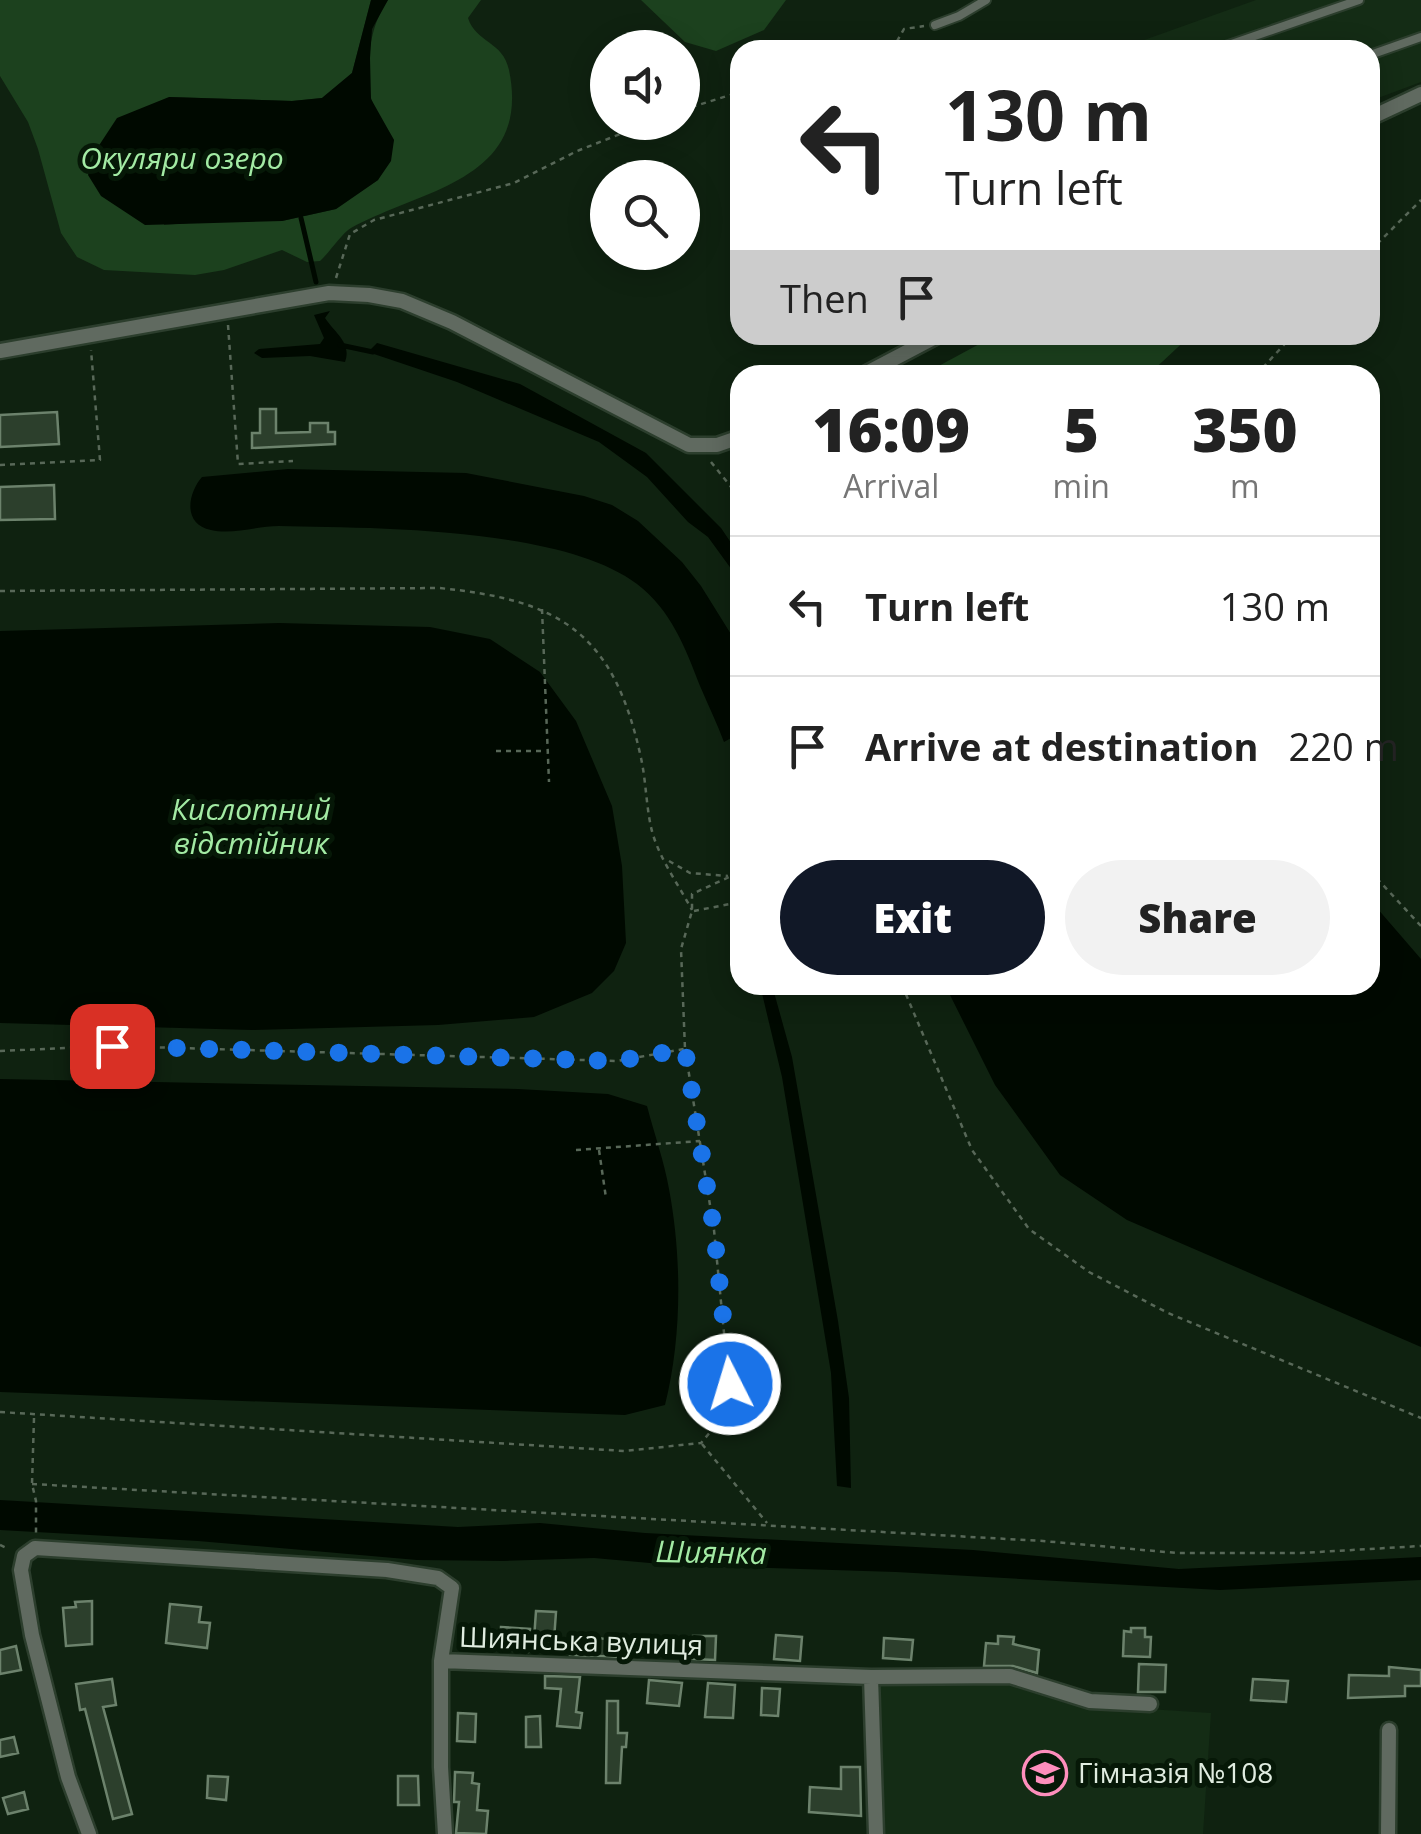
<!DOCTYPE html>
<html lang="en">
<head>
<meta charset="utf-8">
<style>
	body { margin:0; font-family:"Open Sans",sans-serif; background:#f2f2f2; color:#222; height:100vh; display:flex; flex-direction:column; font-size:38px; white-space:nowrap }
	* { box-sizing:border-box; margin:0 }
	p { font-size:32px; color:#767676 }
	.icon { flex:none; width:55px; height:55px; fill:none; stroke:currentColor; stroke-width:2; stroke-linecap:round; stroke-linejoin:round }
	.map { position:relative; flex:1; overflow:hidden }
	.sheet { position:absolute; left:730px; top:365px; width:650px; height:630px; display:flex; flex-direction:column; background:#fff; border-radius:30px; box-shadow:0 5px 25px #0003 }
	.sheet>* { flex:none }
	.guide { position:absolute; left:730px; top:40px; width:650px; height:305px; border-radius:30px; box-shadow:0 5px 25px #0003; background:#fff; color:#222; overflow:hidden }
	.buttons { position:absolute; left:590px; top:30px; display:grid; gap:20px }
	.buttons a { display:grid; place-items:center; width:110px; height:110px; border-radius:50%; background:#fff; box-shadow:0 5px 25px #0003; font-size:50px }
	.pin { position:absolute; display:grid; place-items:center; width:85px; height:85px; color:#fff; margin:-42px; border-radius:20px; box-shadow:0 5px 15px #0006 }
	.me { position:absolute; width:110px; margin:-55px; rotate:355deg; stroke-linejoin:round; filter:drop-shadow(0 0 8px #0008) }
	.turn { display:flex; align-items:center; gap:35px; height:210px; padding:0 50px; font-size:45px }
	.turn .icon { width:130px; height:130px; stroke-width:2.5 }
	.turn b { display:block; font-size:70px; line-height:85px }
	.then { display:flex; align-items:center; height:95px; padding:0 50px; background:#0003; gap:20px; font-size:38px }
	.eta { display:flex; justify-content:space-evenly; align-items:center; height:170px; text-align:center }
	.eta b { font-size:60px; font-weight:800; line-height:70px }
	.action { display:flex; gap:20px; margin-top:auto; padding:20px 50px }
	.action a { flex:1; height:115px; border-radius:60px; background:#111827; color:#fff; font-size:40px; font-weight:800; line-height:115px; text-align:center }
	.action a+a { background:#f2f2f2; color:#222 }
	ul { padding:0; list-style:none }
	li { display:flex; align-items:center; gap:30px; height:140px; padding:0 50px; border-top:2px solid #e0e0e0 }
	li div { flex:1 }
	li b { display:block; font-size:38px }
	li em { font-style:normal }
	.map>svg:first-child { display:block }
</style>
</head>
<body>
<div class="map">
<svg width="1421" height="1834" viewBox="0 0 1421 1834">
	<rect width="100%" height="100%" fill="#0f2210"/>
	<!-- built -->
	<path fill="#142c15" d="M1256 0H1421V82L1370 101V50H1135L1133 44Z
		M1002 1683 1069 1704 1211 1713 1203 1834H885L880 1685Z"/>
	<!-- green -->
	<path fill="#1c411e" d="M0 0H371L352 73 322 98 292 101 169 97 164 225 226 220 282 221 336 209 378 180 394 140C387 127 375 112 371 98 364 69 370 24 388 0H481L468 18C476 43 503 41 509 70 532 181 421 189 351 228 342 233 330 252 320 261L307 262 282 250 224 270 195 275 104 270 77 257 61 233 38 149 28 122 0 76Z
		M641 0H786L764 30 716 51 685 42Z
		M996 335H1191L1148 375H922Z"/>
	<!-- water -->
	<path fill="#000900" d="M371 0H388L372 29 370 58 371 99 394 140 391 161 378 180 336 209 282 221 145 225 101 196 88 175 96 150 117 118 169 97 292 101 322 98 352 73Z
		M330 311 325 318C335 333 352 343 345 362L310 356 262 358 254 353 259 349 320 344 324 338 314 315Z
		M377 343 520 384 646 453 721 528 740 556V581L708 537 688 522 647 477 599 442 457 382 368 352Z
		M288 469 466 473 584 496 612 505 638 521 682 562 701 586 734 639 740 660V733L724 742C717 723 708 705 700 686 685 647 671 610 637 584 563 527 372 528 279 526 258 526 232 535 211 530 182 524 188 493 202 477Z
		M279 623 430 627 490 639 540 672 576 721 612 806 622 866 626 943 614 971 592 993 534 1017 438 1025 252 1030 0 1023V631Z
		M1370 900 1421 959V1347L1127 1220 1060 1175 995 1085 945 985H1370Z
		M760 985H772L792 1057 838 1321 849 1398 851 1488 837 1486 831 1373 782 1077Z
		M0 1079 518 1089 608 1094 647 1106C654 1133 664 1161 669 1189 682 1258 682 1337 665 1405L625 1415 0 1392Z
		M0 1500 458 1527 540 1523 645 1533 973 1550 1179 1569 1421 1557V1580L1220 1590 896 1572 672 1565 594 1558 504 1561 417 1560 198 1541 0 1530Z"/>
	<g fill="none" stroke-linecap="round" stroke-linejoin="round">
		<!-- stream -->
		<path stroke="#000900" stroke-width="5" d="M301 218 316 282
			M340 345 373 352"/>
	</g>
	<!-- building -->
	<path fill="#2c3f2c" stroke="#6c826c" stroke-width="2.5" d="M260 409H276V433L310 432V423H328V432H335V444L252 448V433H260Z
		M57 412 59 444 0 447V415Z
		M54 485 55 519 0 520V487Z
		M92 1601V1644L66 1646 63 1608 76 1607 75 1602Z
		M170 1604 201 1607 199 1622 210 1623 207 1648 166 1643Z
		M536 1611 556 1612 554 1640 534 1639Z
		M501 1627 530 1629 528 1652 500 1650Z
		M1131 1628H1145V1637H1151L1150 1657 1123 1656 1124 1631 1131 1632Z
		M571 1635 624 1641 623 1657 570 1655Z
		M776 1635 802 1637 800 1661 774 1659Z
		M693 1636H716L715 1660 692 1659Z
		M998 1636 1014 1637 1013 1644 1039 1650 1037 1673 1013 1666H984L986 1643 998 1644Z
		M884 1638 913 1640 911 1660 883 1658Z
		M16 1646 21 1670 0 1674V1650Z
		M1139 1664 1166 1665 1165 1692H1138Z
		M1389 1667 1421 1670V1686H1405V1696L1348 1698 1349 1675 1389 1676Z
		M545 1676 580 1677 576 1712 582 1713 580 1728 557 1726 561 1689 545 1688Z
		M112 1679 116 1705 103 1707 132 1814 113 1819 85 1709 80 1710 76 1684Z
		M1253 1679 1288 1681 1286 1702 1251 1700Z
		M649 1680 682 1683 679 1706 647 1703Z
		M708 1683 735 1685 733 1718 705 1717Z
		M762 1688 780 1689 778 1716 761 1715Z
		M607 1701H618V1733H627L626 1747H622L620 1783H606Z
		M458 1713 476 1714 475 1742 457 1741Z
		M540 1716 541 1747H526V1717Z
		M14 1737 18 1753 0 1757V1740Z
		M841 1767H860L861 1816 809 1812 810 1787 841 1789Z
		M455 1772 473 1773 472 1783 479 1784 477 1810 488 1811 486 1834 456 1833 459 1802H454Z
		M208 1776 228 1777 226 1800 207 1798Z
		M398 1776H418L419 1805H398Z
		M24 1792 28 1809 8 1814 3 1798Z"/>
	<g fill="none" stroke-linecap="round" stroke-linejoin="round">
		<defs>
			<path id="service" d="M935 25 959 16 986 0
				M1217 49 1359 0
				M1370 55 1421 37"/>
			<path id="minor" d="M1370 118 1421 94
				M0 351 329 293 369 295 402 301 452 322 689 445H717L740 437
				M863 375 939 335
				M441 1661V1767L445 1834
				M871 1677 876 1834
				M89 1834 68 1777 32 1635 21 1570 24 1556 35 1548 387 1570 438 1578 452 1588 441 1661 871 1677 1010 1676 1090 1701 1150 1704
				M1388 1834 1389 1730"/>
		</defs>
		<!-- service casing -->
		<use href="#service" stroke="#2c3e2d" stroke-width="12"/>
		<!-- minor casing -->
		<use href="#minor" stroke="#2c3e2d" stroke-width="19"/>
		<!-- path -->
		<path stroke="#586858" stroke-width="2.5" stroke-dasharray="5 5" stroke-linecap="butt" d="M892 50 904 29 924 26
			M682 110 740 92
			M1370 251 1421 200
			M336 278 350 234 374 220 514 183 577 151 651 122
			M228 325 238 464 293 461
			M1256 375 1293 335
			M711 462 740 498
			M0 465 100 460 91 350
			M0 591 439 588C561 600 614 633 641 758 646 781 646 804 651 827 657 855 678 884 692 910
			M542 609 549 782
			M496 751H546
			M669 861 690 873 728 876
			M1370 871 1421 926
			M694 911 740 902
			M902 985 972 1150 1029 1229 1089 1272 1168 1313 1421 1418
			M0 1051 111 1046 617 1061 684 1049
			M576 1150 700 1141
			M599 1150 606 1198
			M0 1412 624 1451 701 1443 722 1418 729 1384 714 1230 685 1049 681 949 692 911V894L740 872
			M34 1418 32 1484 36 1501V1534
			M702 1444 767 1523
			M32 1484 1043 1541 1177 1553H1301L1421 1546
			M0 1545 9 1549"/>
		<!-- service -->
		<use href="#service" stroke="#606a60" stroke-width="8"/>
		<!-- minor -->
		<use href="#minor" stroke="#606a60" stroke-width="14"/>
	</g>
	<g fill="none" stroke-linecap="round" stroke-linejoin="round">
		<!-- route -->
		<path stroke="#1a73e8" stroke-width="18" stroke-dasharray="0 32.4" d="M112 1046 617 1061 685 1049 714 1230 730 1384"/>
	</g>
	<!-- icons -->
	<defs>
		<symbol id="school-ring" viewBox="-11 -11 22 22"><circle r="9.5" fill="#061807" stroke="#fe8ebc" stroke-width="1.5"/><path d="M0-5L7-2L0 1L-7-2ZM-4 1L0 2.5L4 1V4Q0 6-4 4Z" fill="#fe8ebc"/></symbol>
	</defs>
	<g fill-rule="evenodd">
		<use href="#school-ring" x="1020" y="1748" width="50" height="50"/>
	</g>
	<g text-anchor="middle" stroke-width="10" stroke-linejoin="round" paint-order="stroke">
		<!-- street labels -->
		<g font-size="28" fill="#e0ece0" stroke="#061807">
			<text transform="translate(581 1641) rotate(2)" y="10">Шиянська вулиця</text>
		</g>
		<!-- poi labels -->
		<g font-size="28" fill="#e0ece0" stroke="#061807" text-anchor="start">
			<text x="1078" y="1783">Гімназія №108</text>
		</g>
		<!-- water labels -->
		<g font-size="30" font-style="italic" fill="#a3eba4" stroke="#061807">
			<text x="182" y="169">Окуляри озеро</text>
			<text x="251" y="820">Кислотний<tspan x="251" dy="34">відстійник</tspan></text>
			<text transform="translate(711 1553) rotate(1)" y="10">Шиянка</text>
		</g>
	</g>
</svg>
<div class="buttons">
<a><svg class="icon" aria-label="sound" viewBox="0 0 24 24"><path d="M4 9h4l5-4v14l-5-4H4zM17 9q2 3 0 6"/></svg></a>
<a><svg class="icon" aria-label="search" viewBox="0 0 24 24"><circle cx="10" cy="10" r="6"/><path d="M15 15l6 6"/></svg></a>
</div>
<div class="pin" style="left:112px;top:1046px;background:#d93025"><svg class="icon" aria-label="arrive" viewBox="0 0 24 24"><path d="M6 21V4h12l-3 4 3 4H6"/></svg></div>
<svg class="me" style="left:730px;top:1384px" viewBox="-20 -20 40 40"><circle r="17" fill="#1a73e8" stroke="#fff" stroke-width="3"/><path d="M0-11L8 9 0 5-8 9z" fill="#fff"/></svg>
<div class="guide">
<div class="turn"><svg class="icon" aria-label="left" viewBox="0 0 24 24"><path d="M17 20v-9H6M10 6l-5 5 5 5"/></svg><div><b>130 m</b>Turn left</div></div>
<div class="then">Then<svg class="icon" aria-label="arrive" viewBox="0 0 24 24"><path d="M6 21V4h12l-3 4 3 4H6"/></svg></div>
</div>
<section class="sheet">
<div class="eta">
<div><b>16:09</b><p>Arrival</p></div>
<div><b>5</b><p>min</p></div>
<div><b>350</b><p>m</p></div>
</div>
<ul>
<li><svg class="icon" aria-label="left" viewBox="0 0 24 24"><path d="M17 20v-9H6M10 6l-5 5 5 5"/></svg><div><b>Turn left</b></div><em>130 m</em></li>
<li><svg class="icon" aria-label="arrive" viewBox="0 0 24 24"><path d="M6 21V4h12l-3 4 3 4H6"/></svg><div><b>Arrive at destination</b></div><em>220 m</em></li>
</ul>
<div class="action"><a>Exit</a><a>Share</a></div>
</section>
</div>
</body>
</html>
